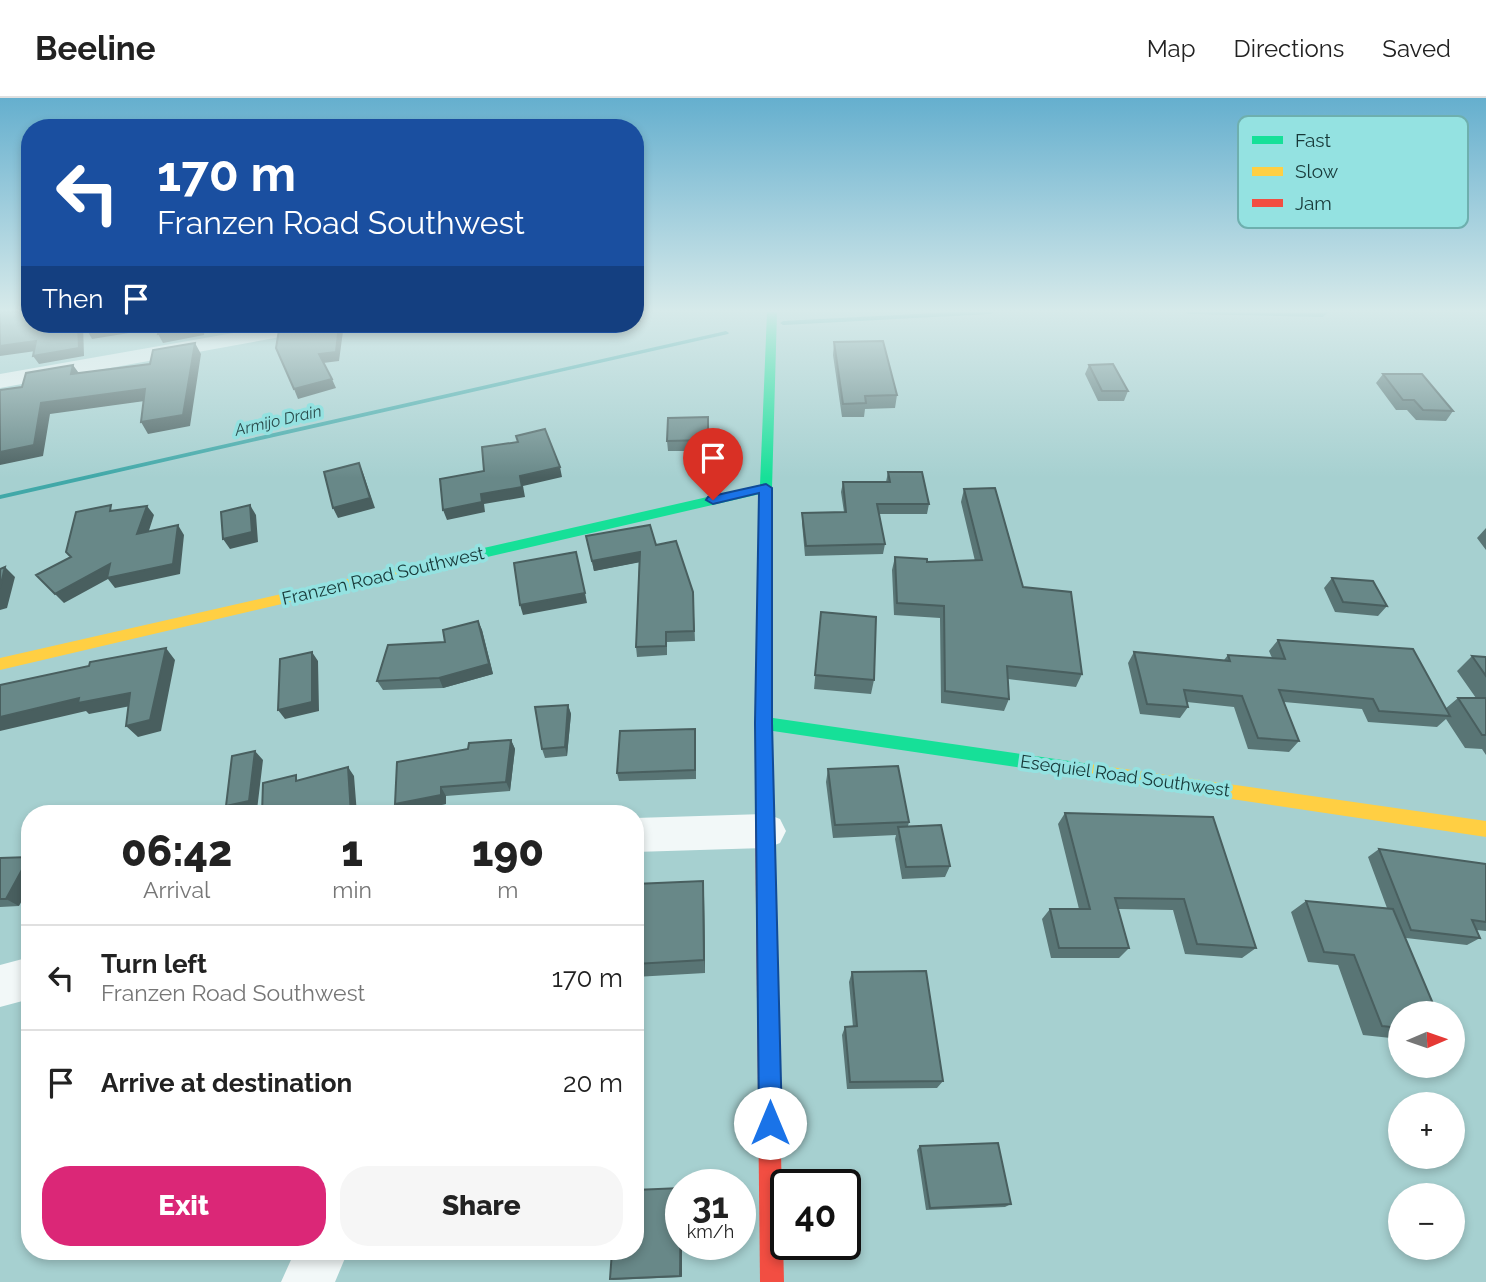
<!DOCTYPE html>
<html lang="en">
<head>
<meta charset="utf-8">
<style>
	body { margin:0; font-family:Raleway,sans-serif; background:#f6f6f6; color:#222; height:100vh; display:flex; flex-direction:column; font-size:26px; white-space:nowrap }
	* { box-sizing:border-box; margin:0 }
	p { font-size:23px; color:#767676 }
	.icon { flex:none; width:38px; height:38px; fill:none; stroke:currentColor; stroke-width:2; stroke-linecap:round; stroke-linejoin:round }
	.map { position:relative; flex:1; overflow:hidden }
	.panel { position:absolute; left:21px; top:707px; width:623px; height:455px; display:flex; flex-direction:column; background:#fff; border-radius:28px; box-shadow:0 4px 10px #0003 }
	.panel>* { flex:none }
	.hud { position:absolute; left:21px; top:21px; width:623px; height:214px; border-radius:28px; box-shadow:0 4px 10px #0003; background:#1a4fa0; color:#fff; overflow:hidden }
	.needle { width:46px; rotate:88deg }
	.buttons { position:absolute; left:1388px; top:903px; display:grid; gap:14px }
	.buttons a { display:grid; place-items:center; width:77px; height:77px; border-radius:50%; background:#fff; box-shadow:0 4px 10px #0003; font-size:35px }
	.speed { position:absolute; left:665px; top:1071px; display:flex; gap:14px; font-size:35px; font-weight:700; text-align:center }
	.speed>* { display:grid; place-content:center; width:91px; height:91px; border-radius:50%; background:#fff; box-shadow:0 4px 10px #0003; line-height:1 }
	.speed small { font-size:18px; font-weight:400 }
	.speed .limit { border:4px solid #111; border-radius:10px; background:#fff; color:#111 }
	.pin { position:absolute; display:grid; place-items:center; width:60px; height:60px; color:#fff; margin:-72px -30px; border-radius:50% 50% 50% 0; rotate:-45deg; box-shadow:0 0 7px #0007 }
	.pin .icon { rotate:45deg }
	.me { position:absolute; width:77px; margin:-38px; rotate:0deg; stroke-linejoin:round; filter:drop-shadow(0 0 5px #0008) }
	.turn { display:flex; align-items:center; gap:24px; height:147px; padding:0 21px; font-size:32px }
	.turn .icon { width:91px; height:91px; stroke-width:2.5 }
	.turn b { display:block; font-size:49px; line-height:60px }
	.then { display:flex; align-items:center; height:66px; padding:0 21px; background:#0003; gap:14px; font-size:26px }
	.eta { display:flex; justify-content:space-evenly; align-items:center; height:119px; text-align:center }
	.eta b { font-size:42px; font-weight:800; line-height:49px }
	.action { display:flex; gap:14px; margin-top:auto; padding:14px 21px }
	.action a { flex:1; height:80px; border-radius:28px; background:#db2777; color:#fff; font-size:28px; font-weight:800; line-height:80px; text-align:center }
	.action a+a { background:#f6f6f6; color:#222 }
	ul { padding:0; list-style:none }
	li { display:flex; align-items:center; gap:21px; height:105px; padding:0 21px; border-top:2px solid #e0e0e0 }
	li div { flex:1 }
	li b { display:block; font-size:26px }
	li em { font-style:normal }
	header { display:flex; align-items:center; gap:42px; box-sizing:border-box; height:98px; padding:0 35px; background:#fff; border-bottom:2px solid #e0e0e0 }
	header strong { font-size:33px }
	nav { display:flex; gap:38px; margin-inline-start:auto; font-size:24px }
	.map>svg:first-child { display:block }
</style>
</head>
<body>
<header>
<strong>Beeline</strong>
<nav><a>Map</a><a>Directions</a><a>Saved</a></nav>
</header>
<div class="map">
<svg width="1486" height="1184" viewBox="0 0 1486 1184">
	<rect width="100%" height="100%" fill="#a6d0d0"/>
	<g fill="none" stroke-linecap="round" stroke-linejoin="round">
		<!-- stream -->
		<path fill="#41a8a8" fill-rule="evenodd" d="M954 214H994L991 216 783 227 780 225 783 223Z
			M1185 214 1321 215 1328 214 1323 219 1188 216Z
			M726 233 729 235 728 236 0 401V397Z"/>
		<!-- street -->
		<path fill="#f2f8f8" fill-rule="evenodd" d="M284 226H330L327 231 319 232 0 290V276Z
			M767 716 780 721 786 733 780 745 767 750 635 754V720Z
			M30 859V901L0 909V867Z
			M295 1153H348L335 1184H281Z"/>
		<!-- fast -->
		<path fill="#16e098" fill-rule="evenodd" d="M767 214H777L772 390 773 620 1090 666 1096 668 1098 673 1096 678 1090 680 773 633V714L770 719 764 722 758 719 755 714 760 396 418 475 413 473 411 470 413 467 418 465 760 387Z"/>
		<!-- slow -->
		<path fill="#ffcf43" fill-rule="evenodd" d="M418 465 423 467 425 470 423 473 0 572V560Z
			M1090 666 1486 723V739L1090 680 1084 678 1082 673 1084 668Z"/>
		<!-- jam -->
		<path fill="#f24e42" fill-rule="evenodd" d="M764 706 770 709 773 714 784 1184H760L755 714 758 709Z"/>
	</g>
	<!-- wall -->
	<path fill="#597575" d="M635 214H641V224H635Z
		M834 244 897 297 895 310 865 311 864 319H842L833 257Z
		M1089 267 1128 293 1124 303H1098L1085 276Z
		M1383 276 1453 313 1446 323 1416 322 1407 312H1396L1376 285Z
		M708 319 709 353H668L667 343Z
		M888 374 929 406 927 416H879L885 446 883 456 805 458 802 425V415L844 414 841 394 843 384H886Z
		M964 391 1023 489 1082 576 1076 589 1008 581 1009 601 1004 613 941 605 940 520 894 517 892 472 895 459 927 464 975 463 961 404Z
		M1486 430V452L1477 440Z
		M586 438 656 447 693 494 695 543 667 544V557L637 559 636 549 639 464 594 473Z
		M1332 480 1387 508 1378 518 1335 514 1324 490Z
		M821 514 874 582 871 596 814 591Z
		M478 523 482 532 493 576 443 590 383 592 377 583 445 544Z
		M1278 542 1445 611 1458 600H1476L1457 573 1472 558 1486 559V657L1482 651 1465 650 1446 621 1437 629 1368 624 1362 611 1284 604 1299 643 1289 654 1248 651 1234 609 1187 604 1188 609 1180 620 1140 616 1128 565 1134 554 1224 562 1228 557 1272 560 1269 553Z
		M568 607 571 616 567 658 545 660 542 651Z
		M696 640V681L619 683 617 675Z
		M511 642 515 651 510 693 446 698V706L401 715 468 651Z
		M828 671 909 724 908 728 950 768 945 779 902 781 895 741 896 737 833 740 826 684Z
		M1065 715 1256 850 1242 860 1185 856 1173 812 1118 811 1129 850 1119 860H1051L1042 821 1050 811H1079L1058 726Z
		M1379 751 1486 766V833L1477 832 1480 840 1467 847 1406 840 1400 915V941L1363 937 1338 867 1308 864 1291 814 1306 803 1387 810 1368 759Z
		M0 760 19 808 0 809Z
		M635 786 704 798 705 875 635 879Z
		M852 874 943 983 937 990 847 991 842 937 845 929H853L849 884Z
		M920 1048 1011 1106 1005 1109 926 1112 917 1052Z
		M635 1092 682 1179 613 1182 610 1181Z"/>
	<!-- shaded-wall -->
	<path fill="#495f5f" d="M78 226H83L84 258 39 266 33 258Z
		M126 226H164L166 229 92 241 87 232Z
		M199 226H205L204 237 163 245 158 236Z
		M339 226H344L339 263 323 265 319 256Z
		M36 243 43 252 0 258V248Z
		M195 245 201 256 190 328 148 336 141 324Z
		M73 267 81 278 71 276Z
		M332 281 336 290 298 301 294 291Z
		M145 291 152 302 50 316 43 358 0 367V354L41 305Z
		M359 365 363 375 375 410 338 420 333 410Z
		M560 369 562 379 523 388 525 399 484 406 485 414 447 422 443 412 520 378Z
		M250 407 256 417 258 444 230 451 223 441Z
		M147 408 154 417 145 445 137 436Z
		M178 427 184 437 180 476 115 490 108 481 64 505 55 496Z
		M640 454 641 464 594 473 592 463Z
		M5 469 15 479 7 510 0 512V490Z
		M585 495 587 505 523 517 520 507Z
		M478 523 482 532 493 576 443 590 439 580Z
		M166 550 175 562 161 633 138 639 126 628Z
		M312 554 318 563 319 613 285 621 278 612Z
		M130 595 141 606 89 616 86 613 0 633V619L79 600Z
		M568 607 571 616 567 658 565 649Z
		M511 642 515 651 510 693 506 684Z
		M255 653 263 662 257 712 240 716H233L226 708Z
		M348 669 354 678 357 716H351Z
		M441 689 446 698V706L401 715 395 706Z
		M29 759 30 760V788L19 808 6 801Z
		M703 783 704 798 705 875 704 862Z
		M681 1146H682V1179L680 1178Z"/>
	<!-- building -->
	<path fill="#688888" stroke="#495f5f" stroke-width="2" d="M0 214H30V226H78L79 250 33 258 36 243 0 248Z
		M89 226H126L87 232Z
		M160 226H199V229L158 236Z
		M317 226H339L336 254 319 256 332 281 294 291 276 250 279 232Z
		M883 243 897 297 865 298 866 305 843 306 834 244Z
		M195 245 183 317 141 324 145 291 41 305 34 347 0 354V292L22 289 26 275 73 267 71 276 150 266 153 252Z
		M1113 266 1128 293H1102L1089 267Z
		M1383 276H1422L1453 313 1423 312 1414 302H1403Z
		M708 319V342L667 343 668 320Z
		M545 331 560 369 520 378 522 389 481 396 482 404 443 412 440 381 484 373 482 349 518 344 516 338Z
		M359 365 370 400 333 410 324 374Z
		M888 374H922L929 406H877L885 446 806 448 802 415 846 414 843 384H890Z
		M995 390 1023 489 1071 494 1082 576 1007 568 1009 601 945 593 944 508 897 505 895 459 927 461V464L982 462 964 391Z
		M111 407 110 413 147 408 137 436 178 427 173 466 107 480 110 466 55 496 36 477 71 459 66 454 76 414Z
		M250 407 252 434 223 441 221 414Z
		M650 427 656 447 676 443 693 494 694 533 666 534V548L636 549 640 454 592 463 586 438Z
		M576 454 585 495 520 507 514 465Z
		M5 469 0 490V471Z
		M1332 480 1373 483 1387 508 1343 504Z
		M821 514 876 519 874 582 815 577Z
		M478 523 489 566 439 580 377 583 388 547 445 544 443 532Z
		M1278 542 1413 551 1450 618 1379 613 1373 601 1279 592 1299 643 1258 640 1242 598 1184 592 1188 609 1147 606 1134 554 1230 563 1228 557 1285 561Z
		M166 550 150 622 126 628 130 595 78 605 79 600 0 619V587L89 568 90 564Z
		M312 554V604L278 612 280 561Z
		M1472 558 1486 559V578Z
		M1458 600H1486V637H1482Z
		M568 607 565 649 542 651 535 609Z
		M695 631V672L617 675 620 633Z
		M511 642 506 684 441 689V697L395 706 397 664 468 651 469 645Z
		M255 653 249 703 226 708 232 658Z
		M898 668 909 724 835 727 828 671Z
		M348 669 351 716H262L263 685 296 677V683Z
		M1065 715 1213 719 1256 850 1197 846 1184 801 1115 800 1129 850H1059L1050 811H1090Z
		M941 727 950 768 906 769 898 729Z
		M1379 751 1486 766V824L1472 822 1480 840 1411 832Z
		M29 759 6 801H0V760Z
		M703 783 704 862 635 866V786Z
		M1306 803 1393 811 1437 915H1400V930L1382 928 1354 857 1324 854Z
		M926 873 943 983 850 984 845 929 857 928 852 874Z
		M998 1045 1011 1106 930 1110 920 1048Z
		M681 1090 680 1178 610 1181 612 1153H635V1092Z"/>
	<!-- sky -->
	<linearGradient id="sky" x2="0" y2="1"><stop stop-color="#65afce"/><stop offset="0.56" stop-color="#d7eaea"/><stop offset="1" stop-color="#d7eaea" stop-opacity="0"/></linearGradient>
	<rect width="1486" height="380" fill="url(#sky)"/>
	<!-- route -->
	<path fill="#1a73e8" stroke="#114b97" stroke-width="2" d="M766 386 772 390V625L782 1025 778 1033 770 1036 762 1033 759 1025 755 625 759 395 713 406 706 402 708 399Z"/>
	<g text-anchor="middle" stroke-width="7" stroke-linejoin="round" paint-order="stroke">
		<!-- far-water labels -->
		<g font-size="16" font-style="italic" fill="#2a4c4c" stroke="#94e2e1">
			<text transform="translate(278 322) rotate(-13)" y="6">Armijo Drain</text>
		</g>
		<!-- street labels -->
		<g font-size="18" fill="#173838" stroke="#94e2e1">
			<text transform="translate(383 478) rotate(-13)" y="6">Franzen Road Southwest</text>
			<text transform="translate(1125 678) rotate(8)" y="6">Esequiel Road Southwest</text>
		</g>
	</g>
	<!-- legend -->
	<rect x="1238" y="18" width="230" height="112" rx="10" fill="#94e2e1" stroke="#6eafae" stroke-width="2"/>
	<rect x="1252" y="38" width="31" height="8" fill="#16e098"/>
	<rect x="1252" y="69" width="31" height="9" fill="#ffcf43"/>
	<rect x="1252" y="101" width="31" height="8" fill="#f24e42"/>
	<g font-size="19" fill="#173838">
		<text x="1295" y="49">Fast</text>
		<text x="1295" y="80">Slow</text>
		<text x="1295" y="112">Jam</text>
	</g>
</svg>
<div class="buttons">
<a><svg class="needle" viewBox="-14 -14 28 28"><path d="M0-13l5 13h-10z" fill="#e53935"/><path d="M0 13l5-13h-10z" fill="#767676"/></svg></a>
<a>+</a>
<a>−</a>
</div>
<div class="speed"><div>31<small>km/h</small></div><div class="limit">40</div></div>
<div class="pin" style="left:713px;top:402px;background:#d93025"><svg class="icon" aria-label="arrive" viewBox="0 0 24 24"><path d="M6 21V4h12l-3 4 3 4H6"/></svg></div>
<svg class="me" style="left:770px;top:1025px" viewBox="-20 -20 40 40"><circle r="19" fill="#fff"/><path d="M0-13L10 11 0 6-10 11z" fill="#1a73e8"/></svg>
<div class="hud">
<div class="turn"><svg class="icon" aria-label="left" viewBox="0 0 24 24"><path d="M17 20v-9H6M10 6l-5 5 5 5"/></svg><div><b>170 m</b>Franzen Road Southwest</div></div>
<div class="then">Then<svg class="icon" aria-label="arrive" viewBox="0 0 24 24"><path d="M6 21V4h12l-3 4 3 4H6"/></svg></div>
</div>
<section class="panel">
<div class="eta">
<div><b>06:42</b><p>Arrival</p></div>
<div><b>1</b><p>min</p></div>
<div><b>190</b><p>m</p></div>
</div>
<ul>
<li><svg class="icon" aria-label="left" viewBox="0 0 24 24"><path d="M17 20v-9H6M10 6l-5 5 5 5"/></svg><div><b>Turn left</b><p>Franzen Road Southwest</p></div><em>170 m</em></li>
<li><svg class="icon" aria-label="arrive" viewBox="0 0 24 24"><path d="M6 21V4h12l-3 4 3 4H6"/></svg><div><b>Arrive at destination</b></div><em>20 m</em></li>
</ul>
<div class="action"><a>Exit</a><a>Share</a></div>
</section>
</div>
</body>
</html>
